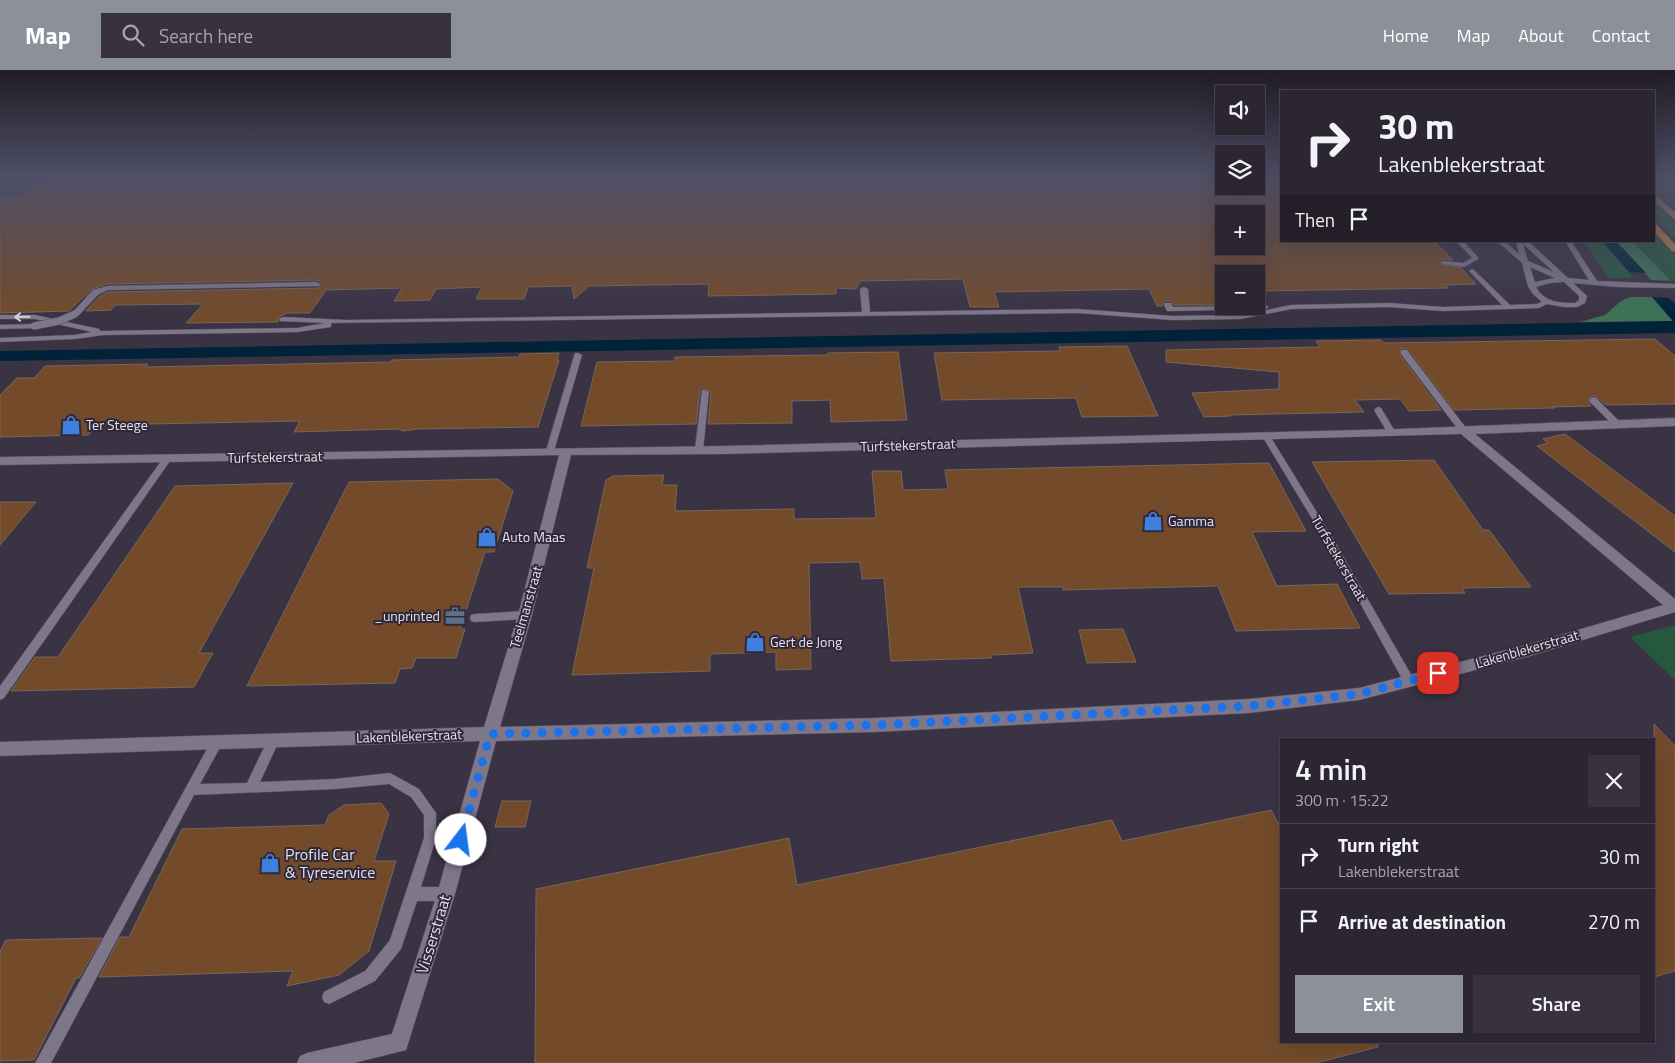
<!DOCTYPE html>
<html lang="en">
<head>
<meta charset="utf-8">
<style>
	body { margin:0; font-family:"Titillium Web",sans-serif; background:#38323f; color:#f1f3f6; height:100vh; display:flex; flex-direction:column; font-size:19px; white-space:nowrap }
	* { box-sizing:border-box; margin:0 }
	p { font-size:16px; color:#a6a5ac }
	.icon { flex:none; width:28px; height:28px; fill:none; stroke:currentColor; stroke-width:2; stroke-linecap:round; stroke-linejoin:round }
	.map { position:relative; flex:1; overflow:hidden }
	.drawer { position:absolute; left:1280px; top:668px; width:375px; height:305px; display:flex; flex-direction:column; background:#2c2633; border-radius:0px; box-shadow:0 5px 20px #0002,0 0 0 1px #48434e }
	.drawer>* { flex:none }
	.top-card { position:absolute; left:1280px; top:20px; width:375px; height:152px; border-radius:0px; box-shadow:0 5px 20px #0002,0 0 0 1px #48434e; background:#2c2633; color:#f1f3f6; overflow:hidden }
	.tools { position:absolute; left:1215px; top:15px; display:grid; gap:10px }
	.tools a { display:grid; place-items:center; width:50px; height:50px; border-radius:0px; background:#2c2633; box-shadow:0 5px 20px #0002,0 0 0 1px #48434e; font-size:25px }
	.pin { position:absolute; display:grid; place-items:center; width:42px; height:42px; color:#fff; margin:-21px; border-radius:10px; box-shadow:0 2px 8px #0006 }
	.me { position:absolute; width:55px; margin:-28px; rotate:15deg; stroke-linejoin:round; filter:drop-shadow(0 0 4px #0008) }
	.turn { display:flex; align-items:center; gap:18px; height:105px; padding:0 15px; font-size:22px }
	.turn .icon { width:65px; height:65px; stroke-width:2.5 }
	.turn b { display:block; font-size:35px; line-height:42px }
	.then { display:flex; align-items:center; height:48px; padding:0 15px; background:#0003; gap:10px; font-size:19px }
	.round { display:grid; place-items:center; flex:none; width:52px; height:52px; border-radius:0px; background:#38323f }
	.head { display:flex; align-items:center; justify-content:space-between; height:85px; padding:0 15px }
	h1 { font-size:30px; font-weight:600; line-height:38px }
	.primary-button { display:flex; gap:10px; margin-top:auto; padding:10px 15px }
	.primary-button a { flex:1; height:58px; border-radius:0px; background:#8c9099; color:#fff; font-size:20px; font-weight:600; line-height:58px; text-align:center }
	.primary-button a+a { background:#38323f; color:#f1f3f6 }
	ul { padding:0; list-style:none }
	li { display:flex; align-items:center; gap:15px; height:65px; padding:0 15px; border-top:1px solid #48434e }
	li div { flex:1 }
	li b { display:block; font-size:19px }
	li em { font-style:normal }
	header { display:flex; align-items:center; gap:30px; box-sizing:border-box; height:70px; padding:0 25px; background:#8c9099; color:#fff }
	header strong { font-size:24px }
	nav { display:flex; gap:28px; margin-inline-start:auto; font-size:18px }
	.search { width:350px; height:45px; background:#38323f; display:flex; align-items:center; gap:12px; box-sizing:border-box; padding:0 18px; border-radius:0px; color:#a6a5ac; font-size:19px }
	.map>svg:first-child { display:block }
</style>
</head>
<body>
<header>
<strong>Map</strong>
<div class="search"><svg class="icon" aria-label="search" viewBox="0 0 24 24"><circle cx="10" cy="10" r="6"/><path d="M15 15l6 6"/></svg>Search here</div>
<nav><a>Home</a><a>Map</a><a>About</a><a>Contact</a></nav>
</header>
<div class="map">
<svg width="1675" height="993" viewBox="0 0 1675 993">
	<rect width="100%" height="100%" fill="#3a3344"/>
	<!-- green -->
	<path fill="#26583f" d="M1654 106H1675V139L1654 119Z
		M1654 133 1675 153V169L1654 148Z
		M1654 164 1675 185V211H1671L1632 171H1654Z
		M1584 171H1602L1634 208H1609Z
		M1675 555V610L1630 567Z"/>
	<!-- forest -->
	<path fill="#3d7256" d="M1616 171H1632L1671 211 1651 210Z
		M1630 227H1652L1673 251 1580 252 1605 245 1621 231Z"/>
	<!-- water -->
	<path fill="#002339" d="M1602 171H1616L1646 203 1629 202Z
		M1652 227 1669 228 1675 234V263L0 291V281L1673 251Z"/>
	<!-- building -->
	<path fill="#734b2b" stroke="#786659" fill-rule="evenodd" d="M62 106H1224V116H1256V106H1281V171H1434L1453 190 1443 189 1440 194 1461 198 1476 214 1445 215 1448 218 1256 221V204H1224V235H1174L1171 231H1165L1162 236H1157L1149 219 994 222 999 237H970L963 209 860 211 856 219 836 218V224L708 226 709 214 589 216 574 229 572 216 528 217 524 229H476L482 217 436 219 430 230 394 231 402 218 326 220 310 243H287L278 247V252L186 253 203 234 115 235 111 240 86 241 100 226 108 222 319 218 322 213 316 210 107 214 92 219 69 241 0 243V126H21L35 115H43L51 108H60ZM1224 144H1256V176H1224Z
		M1655 269 1675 286V334L1606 335 1594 325 1587 330 1591 336 1552 337 1554 338 1454 340 1408 279 1401 278 1400 285 1441 340 1409 341 1400 329 1355 330 1364 342 1230 345 1231 346 1204 347 1192 323 1279 319V302L1166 292V280L1320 277 1316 271 1381 270 1383 273Z
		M1127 276 1158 346 1082 347 1076 328 942 330 934 283 1060 281 1059 277Z
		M898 282 907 350 831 352 830 330 792 331V353L708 354 711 322 702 318 700 320 696 354 581 356 597 292 675 291V287L828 285V283Z
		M559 283 557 290H559L538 357 418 359 404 361 397 359 294 362 300 351 97 355 88 365 0 367V325L17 308H34L45 296 148 294 145 297 391 292 392 290 519 287 520 284Z
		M1565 364 1675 446V482L1537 376 1548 373 1543 369Z
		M1434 390 1483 460H1489L1531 517 1462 518 1465 523 1389 524 1312 392Z
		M1269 393 1306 461 1252 462 1277 516 1337 514 1360 558 1236 561 1218 516 1063 520V517H1018L1033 583 991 585 992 588 891 591 884 508 862 509 860 492 809 493 811 599 776 600V582L710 584V601L572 605 594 498H587L606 410 613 406 664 405 662 415H677L675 441 794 439V449L876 448 872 401H901L903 420 948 419 945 400Z
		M498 409 513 421 494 482H485L460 559H465L456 588H416L412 598 400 599 395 613 247 616 349 412Z
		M293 413 199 583H213L194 617 11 621 35 587H58L175 416Z
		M0 432H36L0 475Z
		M1123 559 1136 592 1087 593 1079 560Z
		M1654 654 1675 676V901L1654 907Z
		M502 731H531L525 757H495Z
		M381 733 389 744 374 791H396L369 881 339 905 287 916 293 901 99 907 120 867H129L182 759 325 755 329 745 344 735Z
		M1271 740 1281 758V971H1377L1378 977 1316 993H535L536 819 789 768 797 815 1112 750 1122 771Z
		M102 868 79 908H76L34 990 0 991V881L6 870Z"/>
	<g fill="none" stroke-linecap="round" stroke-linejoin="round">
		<defs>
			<path id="service" d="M0 106H4L0 109Z
				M1456 171H1463L1478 187V189L1464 197 1442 194 1441 193 1444 191 1463 193 1472 188Z
				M1497 171H1504L1519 184 1516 171H1528L1568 208 1589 210 1565 171H1571L1597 211 1675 214V218L1617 217 1573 213 1587 226 1585 233 1577 237H1564L1547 234 1539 238 1443 241 1389 237 1291 239 1241 249 1172 250 1078 243 331 253V257L297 262 104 265 74 269 0 272V268L74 265 92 262 35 249H0V245H35L99 259 100 261 297 258 325 253 280 251 279 249 283 247 347 250 862 242 860 219 864 217 868 219 870 242 1078 239 1172 246 1241 245 1291 235 1389 233 1443 237 1502 235 1470 202 1469 201 1472 199 1474 200 1510 235 1537 234 1542 232 1533 224 1528 216 1522 193ZM1523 174 1554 202 1528 191ZM1530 197 1555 208 1535 212ZM1564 212 1579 226V230L1575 233C1559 233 1544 232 1536 217L1550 213Z
				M316 212 320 214 319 216 108 220 99 224 78 246H72L71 244 93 220 107 216Z
				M1165 233H1171L1173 237 1256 236V235H1265L1269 237 1265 239 1170 241H1167L1164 235Z
				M34 254H37V258L0 259V255Z
				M1401 280H1407L1466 358 1467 360 1466 362H1460L1401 284Z
				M575 283H578L582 285 554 381 550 384 547 383 546 381Z
				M702 320H705L709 322 703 380 699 383 695 380Z
				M1593 327 1596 328 1620 352 1621 354 1620 356H1614L1590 332 1589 330Z
				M1378 337 1381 338 1396 363 1395 365 1392 366 1389 365 1374 340Z
				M1266 363 1270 366 1332 467 1413 608 1415 611 1413 614 1409 616 1405 614 1325 470 1262 366Z
				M167 386 170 387 171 389 170 391 4 628 0 630V616L164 387Z
				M525 541 529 542 530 545 529 548 525 549 475 552 471 551 470 548 471 545 475 544Z
				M273 666 277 667 279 671 260 712 335 709 390 703 419 719 436 743V768L421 817H446L451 819 453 824 451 829 446 831H417L401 879 375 911 329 934 324 932 322 927 324 922 365 901 390 870 424 768V745L411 727 389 714 335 719 194 725 51 993H35L213 668 217 667 221 668 223 672 200 714 247 713 269 667Z"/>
			<path id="minor" d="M1675 348V356L1475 364 1675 529V542L1530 586 1359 630 1249 643 875 662 496 671 455 824 406 980 354 993H297L300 986 307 983 392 964 437 824 480 671 0 686V672L484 657 518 545 559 385 0 395V387L724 376 1398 359ZM1461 364 1663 535 1530 574 1359 618 1249 629 875 648 500 657 532 545 571 385 724 384Z"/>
			<path id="primary" d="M1654 124 1675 142V150L1654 131Z
				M1654 154 1657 155 1675 174V182L1672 181 1654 162Z"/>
		</defs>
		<!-- service casing -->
		<use href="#service" stroke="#595260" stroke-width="1"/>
		<!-- minor casing -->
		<use href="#minor" stroke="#595260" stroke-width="1"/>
		<!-- primary casing -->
		<use href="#primary" stroke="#595260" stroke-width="1"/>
		<!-- service -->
		<use href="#service" fill="#7e7689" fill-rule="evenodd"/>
		<!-- minor -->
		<use href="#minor" fill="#7e7689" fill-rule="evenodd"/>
		<!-- primary -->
		<use href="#primary" fill="#bd8049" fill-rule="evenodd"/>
		<defs>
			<path id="service-bridge" d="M34 256 59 251 75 244"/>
		</defs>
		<!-- service-bridge casing -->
		<use href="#service-bridge" stroke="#595260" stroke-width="8" stroke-linecap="butt"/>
		<!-- service-bridge -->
		<use href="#service-bridge" stroke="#7e7689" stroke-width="7"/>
	</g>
	<!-- one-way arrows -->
	<defs><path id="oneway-shaft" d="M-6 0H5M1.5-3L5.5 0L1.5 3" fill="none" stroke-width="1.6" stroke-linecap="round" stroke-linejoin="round" transform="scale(1.25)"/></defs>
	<use stroke="#d0ccd8" href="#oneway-shaft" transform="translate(22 247) rotate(179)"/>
	<!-- sky -->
	<linearGradient id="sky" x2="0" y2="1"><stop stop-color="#201c25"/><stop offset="0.43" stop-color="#4f5067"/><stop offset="1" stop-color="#4f5067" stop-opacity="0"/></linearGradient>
	<rect width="1675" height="245" fill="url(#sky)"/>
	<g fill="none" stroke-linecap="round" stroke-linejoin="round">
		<!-- route -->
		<path stroke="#1a73e8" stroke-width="9" stroke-dasharray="0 16.2" d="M461 770 490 664 875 655 1249 636 1359 624 1438 603"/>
	</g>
	<!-- icons -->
	<defs>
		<symbol id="shop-bare" viewBox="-9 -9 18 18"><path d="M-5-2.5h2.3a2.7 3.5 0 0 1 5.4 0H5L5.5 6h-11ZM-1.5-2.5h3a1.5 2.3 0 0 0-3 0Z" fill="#3f7fe0" stroke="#302939" stroke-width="2.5" paint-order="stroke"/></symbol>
		<symbol id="office-bare" viewBox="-9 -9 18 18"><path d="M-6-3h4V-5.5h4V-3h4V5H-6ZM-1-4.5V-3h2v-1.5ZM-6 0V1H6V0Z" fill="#5c6f8a" stroke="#302939" stroke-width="2.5" paint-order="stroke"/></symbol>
	</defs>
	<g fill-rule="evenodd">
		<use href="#shop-bare" x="57" y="341" width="28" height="28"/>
		<use href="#shop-bare" x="1139" y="437" width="28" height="28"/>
		<use href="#shop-bare" x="473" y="453" width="28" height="28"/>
		<use href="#office-bare" x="441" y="532" width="28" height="28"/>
		<use href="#shop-bare" x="741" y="558" width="28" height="28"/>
		<use href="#shop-bare" x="256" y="779" width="28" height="28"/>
	</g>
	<g text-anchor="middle" stroke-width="4" stroke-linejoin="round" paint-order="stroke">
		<!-- poi labels -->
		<g font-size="14" fill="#e5e1ec" stroke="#302939" text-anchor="start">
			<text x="86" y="360">Ter Steege</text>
			<text x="1168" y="456">Gamma</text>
			<text x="502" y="472">Auto Maas</text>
			<text x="440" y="551" text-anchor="end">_unprinted</text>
			<text x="770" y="577">Gert de Jong</text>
		</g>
		<!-- street labels -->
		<g font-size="14" fill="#e5e1ec" stroke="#302939">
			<text transform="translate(908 375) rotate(-2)" y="5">Turfstekerstraat</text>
			<text transform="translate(275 387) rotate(-1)" y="5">Turfstekerstraat</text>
			<text transform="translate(1339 488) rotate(60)" y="5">Turfstekerstraat</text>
			<text transform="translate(526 537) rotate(-74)" y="5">Teelmanstraat</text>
			<text transform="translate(1527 579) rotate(-16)" y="5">Lakenblekerstraat</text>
			<text transform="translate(409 666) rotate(-2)" y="5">Lakenblekerstraat</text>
		</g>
		<!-- near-poi labels -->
		<g font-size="16" fill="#e5e1ec" stroke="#302939" text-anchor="start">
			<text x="285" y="790">Profile Car<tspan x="285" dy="18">&amp; Tyreservice</tspan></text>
		</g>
		<!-- near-street labels -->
		<g font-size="16" fill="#e5e1ec" stroke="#302939">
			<text transform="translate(433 864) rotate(-73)" y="6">Visserstraat</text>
		</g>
	</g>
</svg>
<div class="tools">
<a><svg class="icon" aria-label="sound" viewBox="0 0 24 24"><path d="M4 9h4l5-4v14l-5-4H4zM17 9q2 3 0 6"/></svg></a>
<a><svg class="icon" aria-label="layers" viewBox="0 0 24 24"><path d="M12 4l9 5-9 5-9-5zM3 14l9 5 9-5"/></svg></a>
<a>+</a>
<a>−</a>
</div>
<div class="pin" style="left:1438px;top:603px;background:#d93025"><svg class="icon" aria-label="arrive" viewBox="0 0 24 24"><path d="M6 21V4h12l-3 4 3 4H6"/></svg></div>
<svg class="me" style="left:461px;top:770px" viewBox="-20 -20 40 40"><circle r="19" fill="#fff"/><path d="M0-13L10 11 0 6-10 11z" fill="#1a73e8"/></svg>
<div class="top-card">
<div class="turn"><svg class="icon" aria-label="right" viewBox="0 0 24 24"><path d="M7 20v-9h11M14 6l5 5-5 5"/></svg><div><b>30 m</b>Lakenblekerstraat</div></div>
<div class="then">Then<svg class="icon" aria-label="arrive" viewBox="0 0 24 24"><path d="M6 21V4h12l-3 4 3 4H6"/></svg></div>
</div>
<section class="drawer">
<div class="head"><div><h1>4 min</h1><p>300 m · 15:22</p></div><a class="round"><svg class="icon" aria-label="close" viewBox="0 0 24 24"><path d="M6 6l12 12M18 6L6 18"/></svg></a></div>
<ul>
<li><svg class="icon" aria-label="right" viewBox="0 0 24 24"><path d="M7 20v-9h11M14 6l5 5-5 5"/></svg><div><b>Turn right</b><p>Lakenblekerstraat</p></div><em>30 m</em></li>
<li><svg class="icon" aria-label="arrive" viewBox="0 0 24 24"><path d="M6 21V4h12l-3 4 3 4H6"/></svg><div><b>Arrive at destination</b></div><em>270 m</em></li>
</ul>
<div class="primary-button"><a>Exit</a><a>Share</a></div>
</section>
</div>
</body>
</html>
